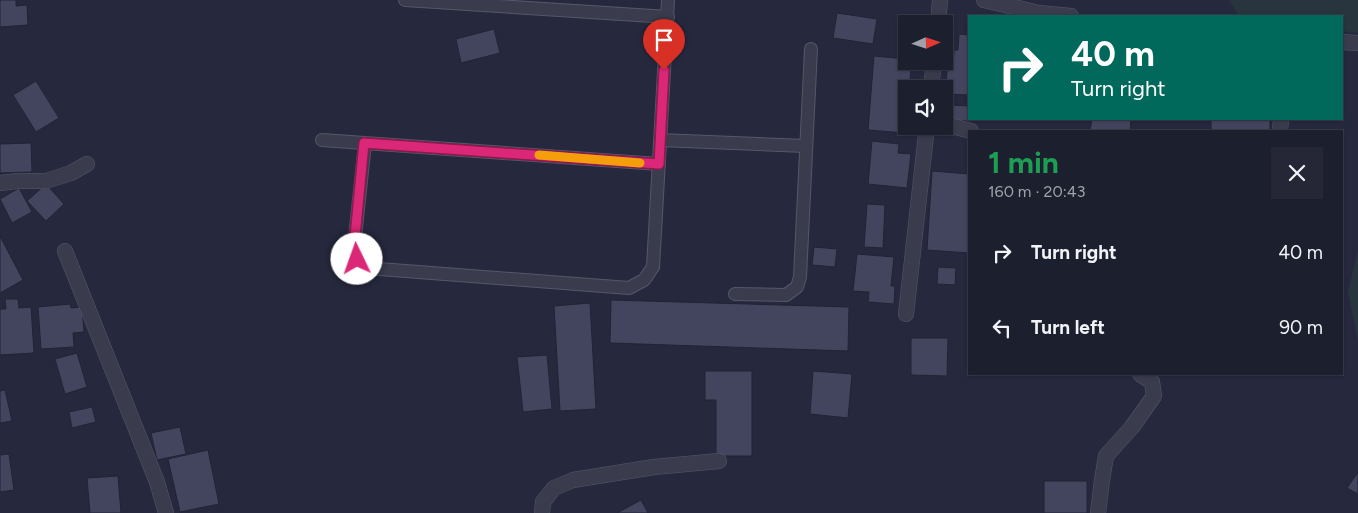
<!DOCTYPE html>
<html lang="en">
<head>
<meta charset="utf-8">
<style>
	body { margin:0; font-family:Figtree,sans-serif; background:#252736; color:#f1f3f6; height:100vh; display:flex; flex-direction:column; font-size:19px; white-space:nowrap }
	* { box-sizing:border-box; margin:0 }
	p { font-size:16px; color:#a0a2aa }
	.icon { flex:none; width:28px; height:28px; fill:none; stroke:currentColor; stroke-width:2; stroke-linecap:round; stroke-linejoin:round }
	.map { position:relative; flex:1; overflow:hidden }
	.details { position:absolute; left:968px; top:130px; width:375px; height:245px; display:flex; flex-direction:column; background:#1c1f2e; border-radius:0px; box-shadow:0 1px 4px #0004,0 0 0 1px #3a3d4a }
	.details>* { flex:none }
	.top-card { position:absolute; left:968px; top:15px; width:375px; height:105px; border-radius:0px; box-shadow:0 1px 4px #0004,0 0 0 1px #3a3d4a; background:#00695c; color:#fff; overflow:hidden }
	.needle { width:32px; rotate:87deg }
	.fabs { position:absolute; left:898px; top:15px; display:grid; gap:10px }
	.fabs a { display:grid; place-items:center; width:55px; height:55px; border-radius:0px; background:#1c1f2e; box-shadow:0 1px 4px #0004,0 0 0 1px #3a3d4a; font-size:25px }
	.pin { position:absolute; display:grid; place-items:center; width:42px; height:42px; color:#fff; margin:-51px -21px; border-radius:50% 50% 50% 0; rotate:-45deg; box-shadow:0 0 5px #0007 }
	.pin .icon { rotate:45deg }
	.me { position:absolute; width:55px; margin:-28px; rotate:357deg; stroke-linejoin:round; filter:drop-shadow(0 0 4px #0008) }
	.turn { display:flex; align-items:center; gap:18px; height:105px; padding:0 20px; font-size:22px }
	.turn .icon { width:65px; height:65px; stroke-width:2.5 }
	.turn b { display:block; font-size:35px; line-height:42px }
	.round { display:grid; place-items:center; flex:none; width:52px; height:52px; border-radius:0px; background:#252736 }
	.headline { display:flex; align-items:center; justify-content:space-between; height:85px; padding:0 20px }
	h1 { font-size:30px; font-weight:700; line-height:38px; color:#1e9e55 }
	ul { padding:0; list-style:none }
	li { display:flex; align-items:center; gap:15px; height:75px; padding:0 20px }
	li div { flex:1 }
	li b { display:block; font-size:19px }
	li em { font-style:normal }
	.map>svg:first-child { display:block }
</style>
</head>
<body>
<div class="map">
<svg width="1358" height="513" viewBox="0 0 1358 513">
	<rect width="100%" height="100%" fill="#26293e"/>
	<!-- green -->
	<path fill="#28353f" d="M1229 0H1358V33L1341 31V16H1244L1237 13Z
		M1358 250V342L1348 292Z"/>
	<!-- building -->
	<path fill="#43455e" stroke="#212335" d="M0 0H16V6L27 5 28 25 0 27Z
		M837 13 877 19 873 44 833 38Z
		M494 29 500 53 461 63 456 39Z
		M959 34 969 35V95L946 94 947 67H953L954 50H958Z
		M874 56 906 59V61H912L909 89H906V133L868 130Z
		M36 81 59 118 36 132 13 95Z
		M950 105 969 106V121L949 120Z
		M1092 119H1131L1130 131H1090Z
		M1211 119H1270V131H1211Z
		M872 141 899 144 898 153 911 154 907 188 868 184Z
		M31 143 32 172 0 173V144Z
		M932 171 969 174V253L927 250Z
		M46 184 64 204 46 221 27 201Z
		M19 188 32 212 12 223 0 199Z
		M867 204 885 205 883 248 864 247Z
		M0 236 23 280 0 293Z
		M814 247 837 249 835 267 812 265Z
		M857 254 894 257 891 286H895L894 304 868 302 869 292 853 291Z
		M938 267 956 268 955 285 937 284Z
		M5 299H18L19 308 31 307 34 353 0 355V309H6Z
		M611 300 849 307 848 351 610 343Z
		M590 303 596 409 560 411 554 306Z
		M70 304 71 308 82 307 84 332 73 333 74 347 41 349 38 307Z
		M911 338H948L947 376 911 375Z
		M77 353 87 387 65 394 55 359Z
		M547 355 552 409 523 412 517 357Z
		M705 371H752V456H716V400H705Z
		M813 371 852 374 848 418 810 414Z
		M5 390 12 421 0 423V391Z
		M92 407 96 422 72 428 69 412Z
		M180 427 186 454 157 460 151 433Z
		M208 450 219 504 180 512 168 459Z
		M9 454 14 490 0 492V455Z
		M1358 472V494L1347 488Z
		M118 476 121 513H90L87 478Z
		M1044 481H1087V513H1044Z
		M641 500 648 513H617Z"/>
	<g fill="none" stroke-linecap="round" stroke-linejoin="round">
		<defs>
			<path id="lane" d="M405 0 668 17
				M322 140 659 164
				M660 140 806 146
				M365 143 354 247 357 259 366 268 629 288 644 280 653 267 668 0
				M735 294 786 295 797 287 800 277 811 49"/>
			<path id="street" d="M984 0 1039 13 1071 16
				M938 24 940 0
				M1341 42 1358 43
				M931 89 934 61
				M944 124 971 131
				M1280 131 1281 119
				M0 183 17 181H46L71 173 87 164
				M65 251 157 482 166 513
				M906 314 927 126
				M542 513 543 502 554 488 573 480 654 467 719 461
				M1098 513 1102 480 1106 456 1132 427 1154 396 1152 382 1140 374"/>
		</defs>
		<!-- lane casing -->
		<use href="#lane" stroke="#555769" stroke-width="14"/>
		<!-- street casing -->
		<use href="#street" stroke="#555769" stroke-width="16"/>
		<!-- lane -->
		<use href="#lane" stroke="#3a3c4e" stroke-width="12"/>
		<!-- street -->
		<use href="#street" stroke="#3a3c4e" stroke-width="15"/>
	</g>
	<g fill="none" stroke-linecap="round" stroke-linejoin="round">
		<defs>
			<path id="route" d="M357 259 354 247 364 143 659 164 664 70"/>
		</defs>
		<!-- route casing -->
		<use href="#route" stroke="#8e194d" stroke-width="12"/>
		<!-- route -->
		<use href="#route" stroke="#db2777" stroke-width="9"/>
		<!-- slow -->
		<path stroke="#f59e0b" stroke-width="9" d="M539 155 640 163"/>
	</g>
</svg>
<div class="fabs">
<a><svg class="needle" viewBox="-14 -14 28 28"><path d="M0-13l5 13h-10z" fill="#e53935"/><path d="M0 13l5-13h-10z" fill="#a0a2aa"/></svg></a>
<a><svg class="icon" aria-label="sound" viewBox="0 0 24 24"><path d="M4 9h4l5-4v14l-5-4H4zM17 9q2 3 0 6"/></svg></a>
</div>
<div class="pin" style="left:664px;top:70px;background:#d93025"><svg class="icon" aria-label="arrive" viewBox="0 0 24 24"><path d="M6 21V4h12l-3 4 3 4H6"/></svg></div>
<svg class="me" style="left:357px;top:259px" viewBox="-20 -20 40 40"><circle r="19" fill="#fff"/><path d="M0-13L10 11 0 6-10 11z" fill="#db2777"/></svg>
<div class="top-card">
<div class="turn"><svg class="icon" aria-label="right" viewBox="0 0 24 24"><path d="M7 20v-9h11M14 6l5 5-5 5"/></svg><div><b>40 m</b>Turn right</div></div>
</div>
<section class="details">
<div class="headline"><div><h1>1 min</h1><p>160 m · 20:43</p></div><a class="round"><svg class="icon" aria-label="close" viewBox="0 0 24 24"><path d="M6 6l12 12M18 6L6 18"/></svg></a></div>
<ul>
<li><svg class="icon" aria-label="right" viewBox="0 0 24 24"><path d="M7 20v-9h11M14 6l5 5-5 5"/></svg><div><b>Turn right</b></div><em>40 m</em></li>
<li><svg class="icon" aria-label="left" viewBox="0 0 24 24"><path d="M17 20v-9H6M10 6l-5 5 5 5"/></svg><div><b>Turn left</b></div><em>90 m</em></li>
</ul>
</section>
</div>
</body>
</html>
